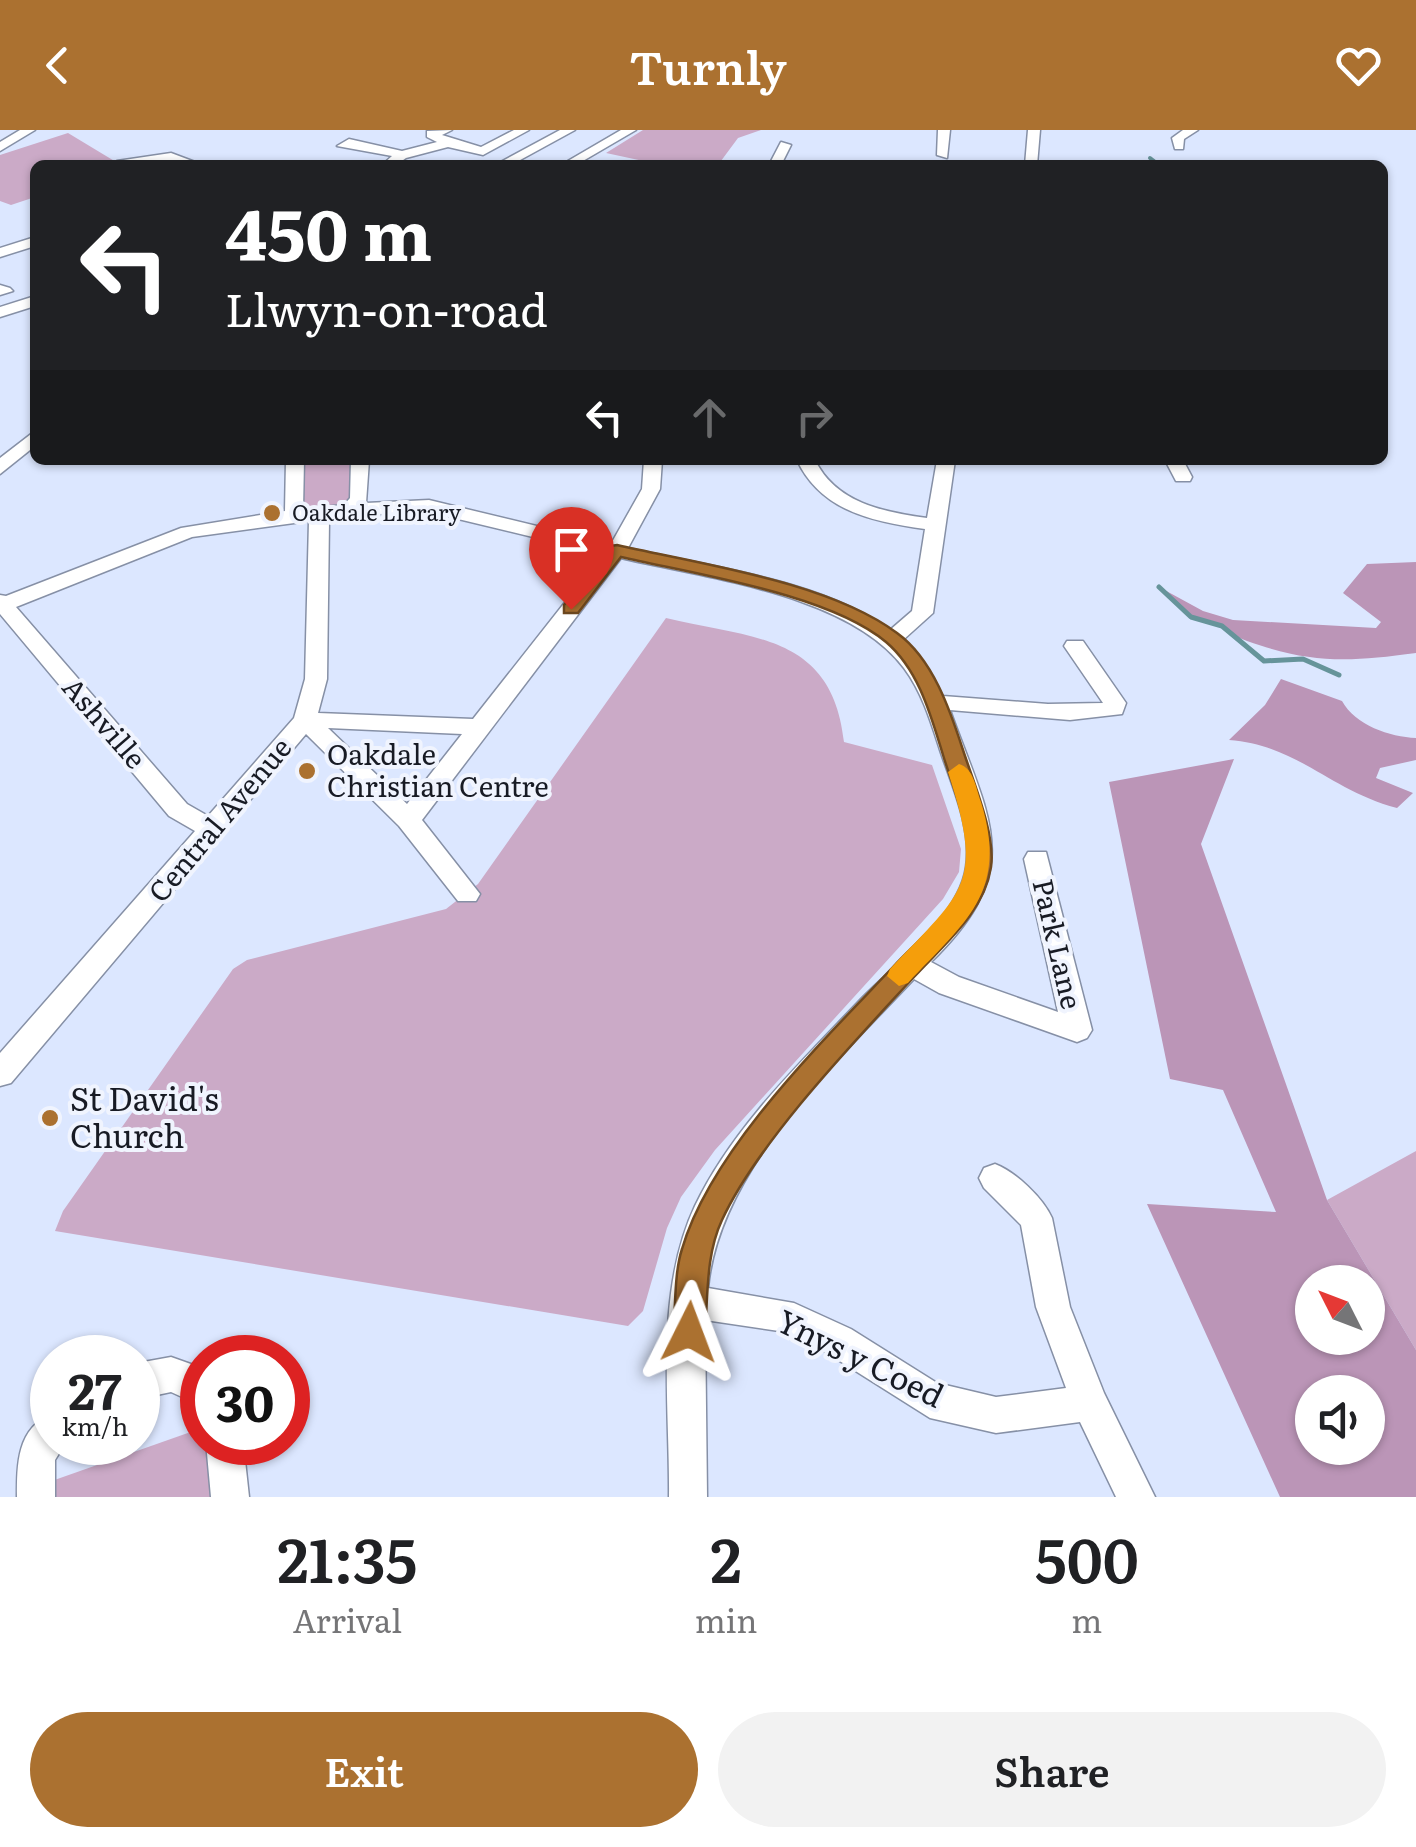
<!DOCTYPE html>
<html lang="en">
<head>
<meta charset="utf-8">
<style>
	body { margin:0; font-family:Literata,serif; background:#f2f2f2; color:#202124; height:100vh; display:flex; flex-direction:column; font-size:38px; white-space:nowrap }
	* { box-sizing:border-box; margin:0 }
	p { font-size:32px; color:#757577 }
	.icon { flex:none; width:55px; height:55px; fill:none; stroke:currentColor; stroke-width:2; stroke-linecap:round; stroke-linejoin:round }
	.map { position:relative; height:1367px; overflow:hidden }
	.drawer { display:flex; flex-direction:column; background:#fff; flex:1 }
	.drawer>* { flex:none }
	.banner { position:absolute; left:30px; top:30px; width:1358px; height:305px; border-radius:15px; box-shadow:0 2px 8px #0004; background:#202124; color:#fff; overflow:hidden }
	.needle { width:65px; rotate:312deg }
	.buttons { position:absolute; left:1295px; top:1135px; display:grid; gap:20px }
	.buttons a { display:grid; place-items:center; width:90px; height:90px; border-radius:50%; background:#fff; box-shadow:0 2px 8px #0004; font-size:50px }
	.speed { position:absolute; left:30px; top:1205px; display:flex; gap:20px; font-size:50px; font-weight:700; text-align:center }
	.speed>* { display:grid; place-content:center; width:130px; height:130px; border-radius:50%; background:#fff; box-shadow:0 2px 8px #0004; line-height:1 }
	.speed small { font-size:25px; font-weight:400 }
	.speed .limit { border:15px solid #d22; background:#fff; color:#111 }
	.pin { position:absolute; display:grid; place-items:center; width:85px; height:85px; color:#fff; margin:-102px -42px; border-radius:50% 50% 50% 0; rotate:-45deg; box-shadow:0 0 10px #0007 }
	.pin .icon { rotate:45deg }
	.me { position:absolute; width:110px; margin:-55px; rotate:3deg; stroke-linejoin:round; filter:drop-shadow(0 0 8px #0008) }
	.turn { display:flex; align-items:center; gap:35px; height:210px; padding:0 30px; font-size:45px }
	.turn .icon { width:130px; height:130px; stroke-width:2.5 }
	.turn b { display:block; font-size:70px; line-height:85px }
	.lanes { display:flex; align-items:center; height:95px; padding:0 30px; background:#0003; justify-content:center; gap:50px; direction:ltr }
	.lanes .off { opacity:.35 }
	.eta { display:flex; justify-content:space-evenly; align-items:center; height:170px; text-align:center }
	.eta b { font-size:60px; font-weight:600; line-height:70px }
	.action { display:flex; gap:20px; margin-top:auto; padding:20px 30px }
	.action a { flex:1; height:115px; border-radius:60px; background:#ab7130; color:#fff; font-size:40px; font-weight:600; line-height:115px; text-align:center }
	.action a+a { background:#f2f2f2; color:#202124 }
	header { display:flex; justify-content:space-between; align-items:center; height:130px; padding:0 30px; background:#ab7130; color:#fff; font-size:45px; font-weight:600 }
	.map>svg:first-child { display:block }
</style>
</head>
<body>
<header><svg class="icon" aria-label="back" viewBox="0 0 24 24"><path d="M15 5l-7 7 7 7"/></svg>Turnly<svg class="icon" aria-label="heart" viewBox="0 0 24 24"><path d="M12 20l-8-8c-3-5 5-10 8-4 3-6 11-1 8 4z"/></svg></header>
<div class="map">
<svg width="1416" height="1367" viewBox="0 0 1416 1367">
	<rect width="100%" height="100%" fill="#dce7ff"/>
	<!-- green -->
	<path fill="#cbaac7" d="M643 0H761L738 8 718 35H662L606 23Z
		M68 3 121 35H35V67L11 75 0 71V25Z
		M301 330H353L352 368C340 380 314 386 300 378Z
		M666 488C753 509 832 504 844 612L932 635 961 719 959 742 943 769 715 1020 681 1067 667 1098 643 1181 628 1196 55 1101 63 1081 233 839 247 830 446 779 478 754Z
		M1416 1021V1220L1327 1070Z
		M202 1298V1312L209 1313 216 1367H46V1353Z"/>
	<!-- forest -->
	<path fill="#bb95b7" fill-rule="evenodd" d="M1416 432V523C1349 532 1312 534 1247 511 1227 504 1214 488 1191 487L1159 457 1203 481 1233 490 1376 498 1381 492 1343 463 1367 434Z
		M1281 549 1342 571C1355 595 1390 607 1416 608V630L1380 638 1376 648 1413 663 1397 678C1329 660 1298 615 1229 610L1265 575Z
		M1234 629 1201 714 1327 1070 1416 1220V1367H1280L1147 1074 1276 1082 1223 960 1170 949 1109 652ZM1312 1152H1368V1208H1312ZM1312 1262H1368V1318H1312Z"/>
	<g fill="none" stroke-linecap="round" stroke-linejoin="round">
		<!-- stream-far1 -->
		<path stroke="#66949a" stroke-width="4" d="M1150 28 1159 35"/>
		<!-- stream -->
		<path stroke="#66949a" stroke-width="5" d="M1159 457 1191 487 1222 496 1264 531 1303 529 1339 545"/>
		<defs>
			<path id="minor" d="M20 0H35L0 21V12Z
				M452 0 442 5 481 17 514 0H529L483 25 448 17 406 28 396 35H382L392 26 337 16 349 9 402 21 437 12 427 7V1Z
				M560 0H575L511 35H495Z
				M621 0H636L576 35H561Z
				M938 0H950L947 28 937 25Z
				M1028 0H1040L1037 35H1025Z
				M1183 0H1198L1184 9 1183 19H1175L1172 8Z
				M781 12 791 15 781 35H769Z
				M171 23 203 35 170 31 123 35 117 31Z
				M35 107V116L0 127V118Z
				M0 155 10 158 13 161 0 165Z
				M35 166V176L0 187V177Z
				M35 301V316L0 344V328Z
				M286 330H304L303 379 344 375 350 368 351 330H369L366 373 429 370 611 414 642 359 644 330H662L660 359 628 418C710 437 822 450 890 500L912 481 925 399C873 392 821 381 797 330H815C836 373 883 382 927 388L937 330H955L933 483 903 510 943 566 1048 574 1103 573 1064 516 1067 511H1083L1126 573 1122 584 1070 590 950 580C990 692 1027 738 931 832L959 847 1058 882 1024 729 1028 722H1046L1092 900 1087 908 1077 912 939 863 914 849C836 932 719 1039 708 1158L794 1173 851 1199 937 1253 996 1267 1066 1258 1036 1177 1021 1095 984 1058 979 1048 984 1038 995 1034C1016 1042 1043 1068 1052 1088L1070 1177 1104 1263 1155 1367H1116L1080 1292 996 1303 930 1288 827 1223 779 1201 705 1190 707 1367H669C670 1274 654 1163 695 1076 732 998 801 932 860 870 894 835 959 787 966 737 972 699 952 656 940 620 931 592 922 562 904 538 849 464 705 448 621 428L422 690 480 764 476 771H458L399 696 306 604 11 953 0 956V923L195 701 169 686 0 484V465L6 466 181 398 285 381ZM429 382 603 424 473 589 318 583 327 549 329 390 353 385ZM309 391 305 549 294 588 208 686 187 674 16 477 192 407ZM328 598 462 604 407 674Z
				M1165 330H1183L1192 347 1190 351H1176Z
				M171 1227 202 1238V1276L171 1262 138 1269V1233Z
				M52 1284V1312H66L55 1330V1367H17C17 1334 17 1298 52 1284Z
				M206 1312H243L249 1367H211Z"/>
		</defs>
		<!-- minor casing -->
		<use href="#minor" stroke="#8690a6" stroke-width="3"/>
		<!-- minor -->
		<use href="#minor" fill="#fff" fill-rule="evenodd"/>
	</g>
	<!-- route -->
	<path fill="#ab7130" stroke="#6f491f" stroke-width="2.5" d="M617 415C700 434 829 452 897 503 933 529 950 580 963 620 973 651 996 705 991 737 984 783 944 814 914 847 855 911 758 1012 722 1090 706 1124 708 1164 705 1202L700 1212 689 1217 678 1212 673 1202C676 1175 674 1144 682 1119 711 1020 822 912 893 837 919 808 963 777 968 735 972 701 953 658 943 625 931 586 919 540 886 512 829 464 694 444 621 427L578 483H564V475L611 416Z"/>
	<!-- slow -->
	<path fill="#f59e0b" d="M959 634C974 638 976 659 981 672 1009 763 965 792 908 853L899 856 887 846 890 839C966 759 984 754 948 642Z"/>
	<!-- markers -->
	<g fill="#ab7130" stroke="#f0f4fe" stroke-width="4">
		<circle cx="272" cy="383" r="10"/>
		<circle cx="307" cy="641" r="10"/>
		<circle cx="50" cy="988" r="10"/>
	</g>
	<g text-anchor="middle" stroke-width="8" stroke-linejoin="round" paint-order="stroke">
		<!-- far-poi labels -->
		<g font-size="22" fill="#181b24" stroke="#f0f4fe" text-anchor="start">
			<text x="292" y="391">Oakdale Library</text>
		</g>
		<!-- street labels -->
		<g font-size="28" fill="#181b24" stroke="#f0f4fe">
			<text transform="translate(104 593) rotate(49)" y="10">Ashville</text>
			<text transform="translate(220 690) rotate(-50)" y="10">Central Avenue</text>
			<text transform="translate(1057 814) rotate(77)" y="10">Park Lane</text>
		</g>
		<!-- poi labels -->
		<g font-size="28" fill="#181b24" stroke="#f0f4fe" text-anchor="start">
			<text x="327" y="635">Oakdale<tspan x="327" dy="32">Christian Centre</tspan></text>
		</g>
		<!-- near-poi labels -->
		<g font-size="32" fill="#181b24" stroke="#f0f4fe" text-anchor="start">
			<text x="70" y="981">St David's<tspan x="70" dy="37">Church</tspan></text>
		</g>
		<!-- near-street labels -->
		<g font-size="32" fill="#181b24" stroke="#f0f4fe">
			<text transform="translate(860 1229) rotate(26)" y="11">Ynys y Coed</text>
		</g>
	</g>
</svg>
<div class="buttons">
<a><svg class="needle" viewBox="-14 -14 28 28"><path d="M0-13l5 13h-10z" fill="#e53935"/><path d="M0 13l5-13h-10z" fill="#757577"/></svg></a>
<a><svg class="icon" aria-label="sound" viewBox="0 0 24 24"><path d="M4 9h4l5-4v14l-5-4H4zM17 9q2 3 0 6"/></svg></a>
</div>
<div class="speed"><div>27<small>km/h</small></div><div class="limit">30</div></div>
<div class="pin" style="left:571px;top:479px;background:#d93025"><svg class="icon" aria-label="arrive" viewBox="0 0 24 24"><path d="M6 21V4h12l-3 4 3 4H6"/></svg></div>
<svg class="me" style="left:689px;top:1202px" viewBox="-20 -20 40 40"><path d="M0-17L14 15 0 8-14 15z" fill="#ab7130" stroke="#fff" stroke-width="4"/></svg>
<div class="banner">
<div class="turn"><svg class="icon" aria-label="left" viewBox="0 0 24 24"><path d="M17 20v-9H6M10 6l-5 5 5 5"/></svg><div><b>450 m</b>Llwyn-on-road</div></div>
<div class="lanes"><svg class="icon" aria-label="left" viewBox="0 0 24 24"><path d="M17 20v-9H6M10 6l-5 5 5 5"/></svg><svg class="icon off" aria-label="ahead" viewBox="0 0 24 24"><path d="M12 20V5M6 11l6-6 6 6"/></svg><svg class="icon off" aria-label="right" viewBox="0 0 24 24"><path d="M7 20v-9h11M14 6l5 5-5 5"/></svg></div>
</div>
</div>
<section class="drawer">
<div class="eta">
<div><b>21:35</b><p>Arrival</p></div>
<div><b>2</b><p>min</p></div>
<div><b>500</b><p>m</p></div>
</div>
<div class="action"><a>Exit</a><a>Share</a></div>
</section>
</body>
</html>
